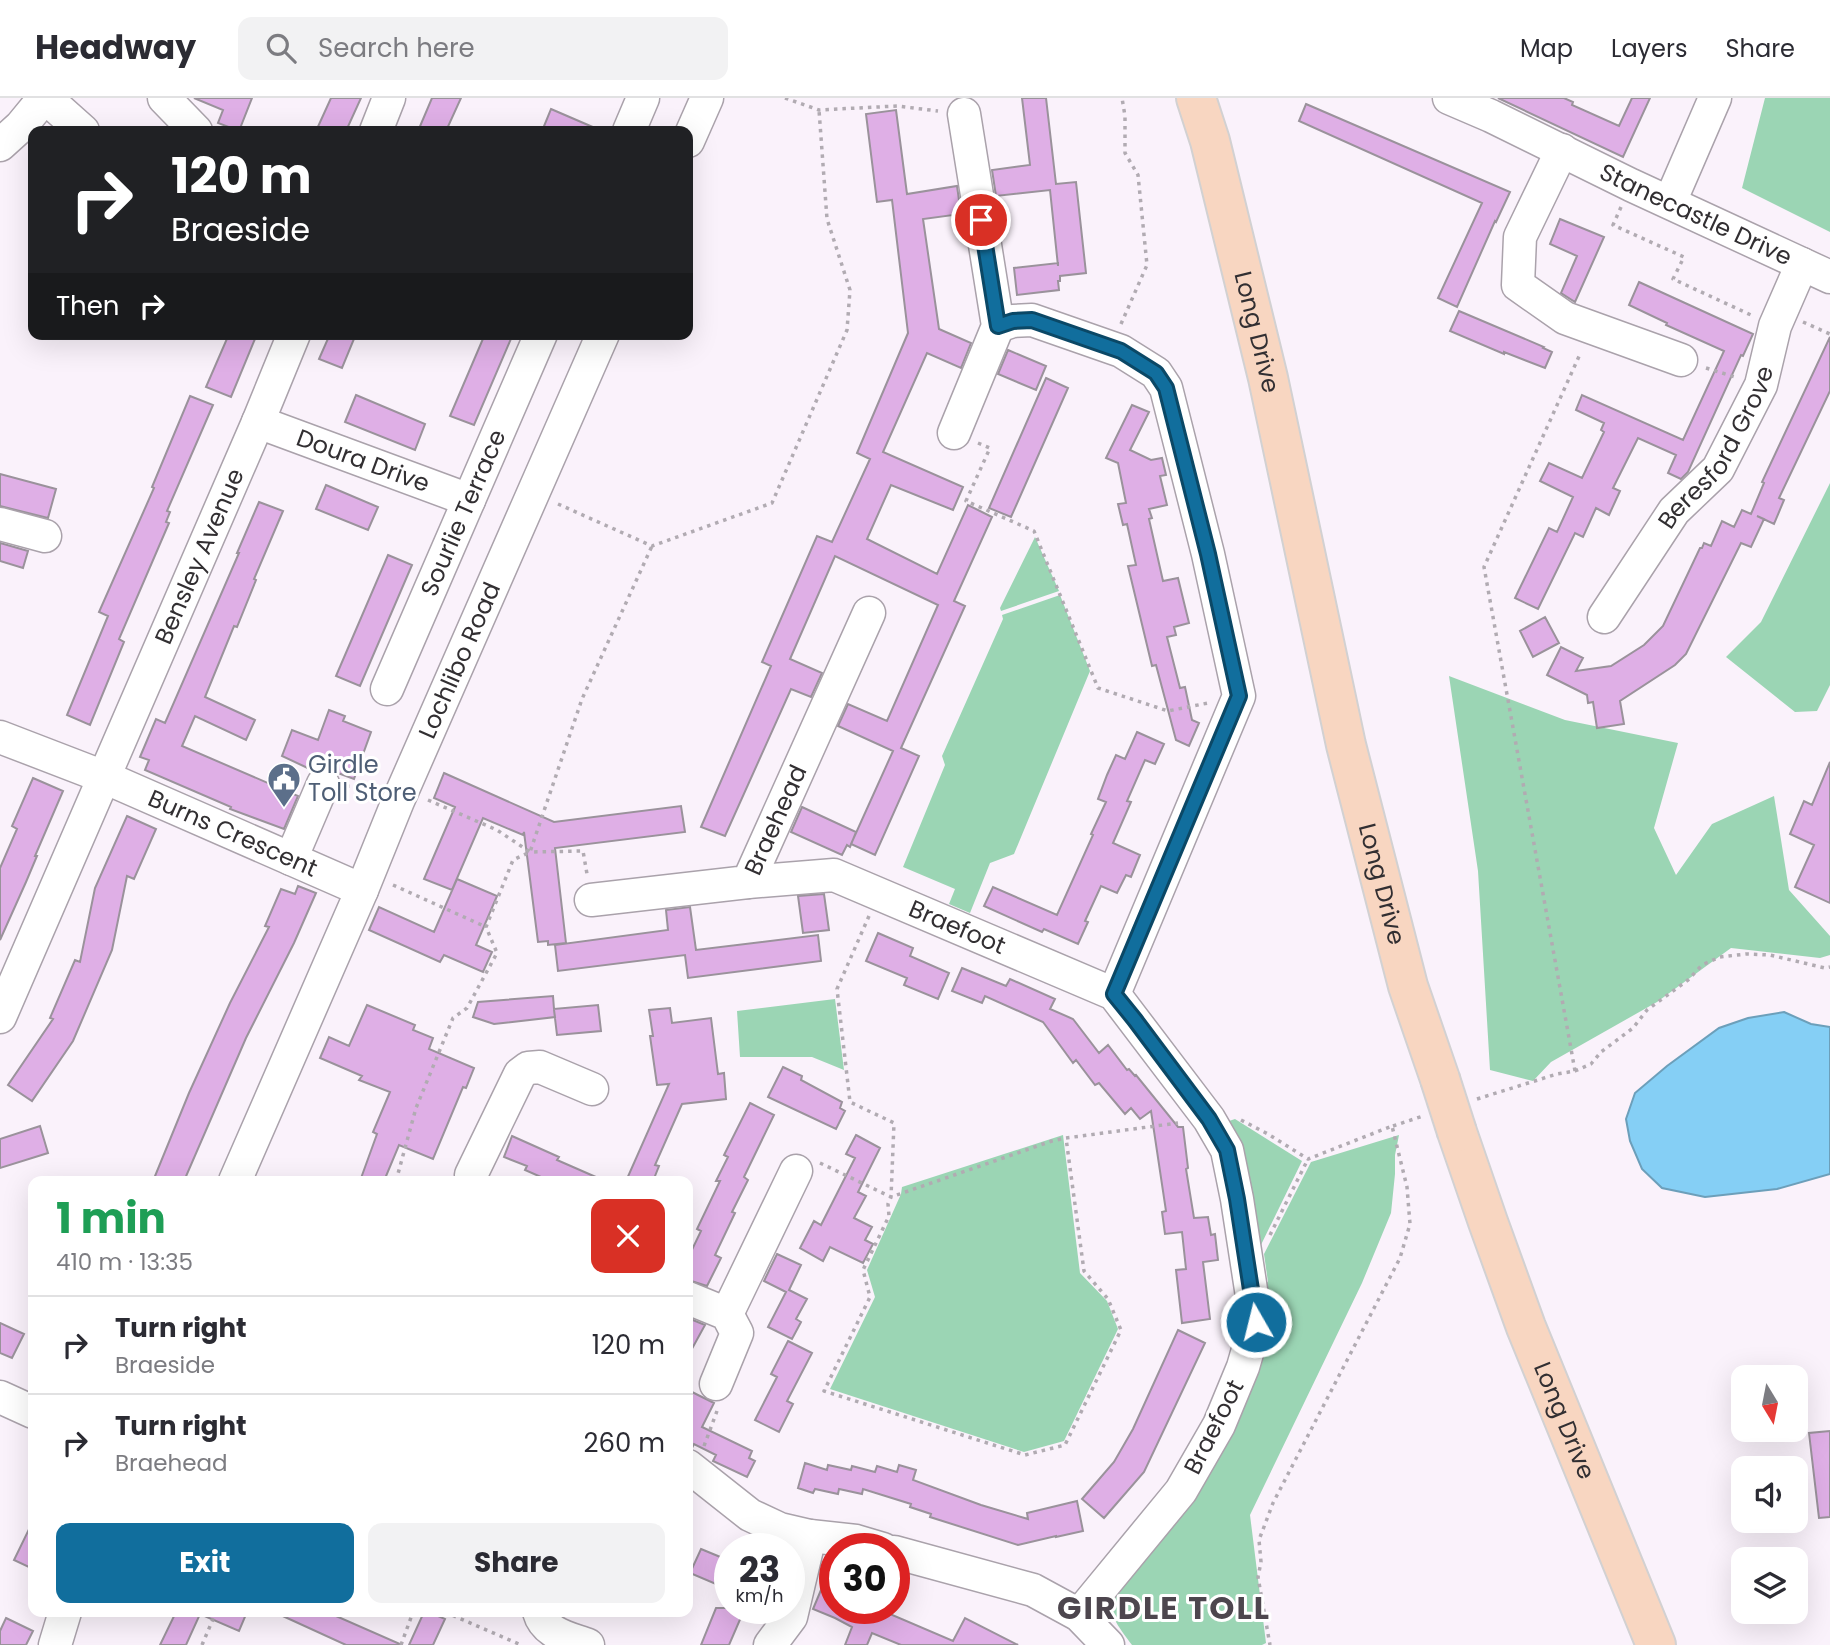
<!DOCTYPE html>
<html lang="en">
<head>
<meta charset="utf-8">
<style>
	body { margin:0; font-family:Poppins,sans-serif; background:#f2f2f3; color:#2b2b33; height:100vh; display:flex; flex-direction:column; font-size:26px; white-space:nowrap }
	* { box-sizing:border-box; margin:0 }
	p { font-size:23px; color:#7c7c81 }
	.icon { flex:none; width:38px; height:38px; fill:none; stroke:currentColor; stroke-width:2; stroke-linecap:round; stroke-linejoin:round }
	.map { position:relative; flex:1; overflow:hidden }
	.details { position:absolute; left:28px; top:1078px; width:665px; height:441px; display:flex; flex-direction:column; background:#fff; border-radius:14px; box-shadow:0 7px 28px #0002 }
	.details>* { flex:none }
	.hud { position:absolute; left:28px; top:28px; width:665px; height:214px; border-radius:14px; box-shadow:0 7px 28px #0002; background:#202124; color:#fff; overflow:hidden }
	.needle { width:46px; rotate:170deg }
	.tools { position:absolute; left:1731px; top:1267px; display:grid; gap:14px }
	.tools a { display:grid; place-items:center; width:77px; height:77px; border-radius:14px; background:#fff; box-shadow:0 7px 28px #0002; font-size:35px }
	.speed { position:absolute; left:714px; top:1435px; display:flex; gap:14px; font-size:35px; font-weight:700; text-align:center }
	.speed>* { display:grid; place-content:center; width:91px; height:91px; border-radius:50%; background:#fff; box-shadow:0 7px 28px #0002; line-height:1 }
	.speed small { font-size:18px; font-weight:400 }
	.speed .limit { border:10px solid #d22; background:#fff; color:#111 }
	.pin { position:absolute; display:grid; place-items:center; width:60px; height:60px; color:#fff; margin:-30px; border:4px solid #fff; border-radius:50%; box-shadow:0 2px 7px #0007 }
	.me { position:absolute; width:77px; margin:-38px; rotate:352deg; stroke-linejoin:round; filter:drop-shadow(0 0 5px #0008) }
	.turn { display:flex; align-items:center; gap:24px; height:147px; padding:0 28px; font-size:32px }
	.turn .icon { width:91px; height:91px; stroke-width:2.5 }
	.turn b { display:block; font-size:49px; line-height:60px }
	.then { display:flex; align-items:center; height:66px; padding:0 28px; background:#0003; gap:14px; font-size:26px }
	.round { display:grid; place-items:center; flex:none; width:74px; height:74px; border-radius:14px; background:#f2f2f3 }
	.headline { display:flex; align-items:center; justify-content:space-between; height:119px; padding:0 28px }
	h1 { font-size:42px; font-weight:700; line-height:52px; color:#1e9e55 }
	.cta { display:flex; gap:14px; margin-top:auto; padding:14px 28px }
	.cta a { flex:1; height:80px; border-radius:14px; background:#116e9d; color:#fff; font-size:28px; font-weight:700; line-height:80px; text-align:center }
	.cta a+a { background:#f2f2f3; color:#2b2b33 }
	ul { padding:0; list-style:none }
	li { display:flex; align-items:center; gap:21px; height:98px; padding:0 28px; border-top:2px solid #e1e1e2 }
	li div { flex:1 }
	li b { display:block; font-size:26px }
	li em { font-style:normal }
	header { display:flex; align-items:center; gap:42px; box-sizing:border-box; height:98px; padding:0 35px; background:#fff; border-bottom:2px solid #e1e1e2 }
	header strong { font-size:33px }
	nav { display:flex; gap:38px; margin-inline-start:auto; font-size:24px }
	.search { width:490px; height:63px; background:#f2f2f3; display:flex; align-items:center; gap:18px; box-sizing:border-box; padding:0 24px; border-radius:14px; color:#7c7c81; font-size:26px }
	.map>svg:first-child { display:block }
</style>
</head>
<body>
<header>
<strong>Headway</strong>
<div class="search"><svg class="icon" aria-label="search" viewBox="0 0 24 24"><circle cx="10" cy="10" r="6"/><path d="M15 15l6 6"/></svg>Search here</div>
<nav><a>Map</a><a>Layers</a><a>Share</a></nav>
</header>
<div class="map">
<svg width="1830" height="1547" viewBox="0 0 1830 1547">
	<rect width="100%" height="100%" fill="#faf2fb"/>
	<!-- green -->
	<path fill="#9bd5b4" d="M1765 0H1830V134L1742 90Z
		M1830 385V587L1817 613 1795 614 1726 559 1761 524Z
		M1035 439 1059 493 1001 513 1000 510Z
		M1060 497 1090 573 1014 756 990 765 970 815 949 806 955 791 903 769 945 667 942 658 1003 521 1002 517Z
		M1449 578 1565 622 1678 645 1654 730 1676 777 1712 726 1774 698 1789 792 1830 838V857L1820 860 1731 850 1657 904 1551 964 1533 983 1490 972 1478 773Z
		M835 901 844 972 812 959H740L737 913Z
		M1235 1021 1302 1063 1258 1153 1245 1057 1229 1023Z
		M1063 1037 1080 1175 1107 1203 1118 1231 1064 1343 1024 1354 830 1291 875 1199 867 1172 901 1096 902 1089Z
		M1399 1037 1395 1057V1076L1391 1115 1362 1185 1250 1417 1266 1545 1262 1547H1132C1120 1530 1110 1521 1110 1498L1193 1388 1261 1186 1268 1184 1264 1156 1311 1064Z"/>
	<!-- water -->
	<path fill="#85cff5" stroke="#6c9fba" stroke-width="2" d="M1784 914 1811 926 1830 929V1076L1777 1091 1705 1099 1662 1090 1642 1071 1630 1043 1626 1021 1635 995 1667 968 1719 930 1748 920Z"/>
	<!-- building -->
	<path fill="#dfafe6" stroke="#9a929b" stroke-width="2" d="M194 0H252L239 33 218 25 223 12Z
		M331 0H361L346 33H316Z
		M432 0H461L446 33H418Z
		M1022 0H1046L1056 86 1076 84 1086 175 1060 178V183H1058L1059 192 1017 197 1014 170 1058 165V168L1050 92 996 98 992 72 1030 67Z
		M1498 0H1564L1573 4 1572 7 1619 28 1632 0H1650L1623 59Z
		M1306 6 1510 94 1496 124 1495 123 1457 209 1438 200 1482 105 1299 23Z
		M551 11 602 33H542Z
		M896 12 907 96 957 88 961 116 923 121 939 231 971 245 961 270 927 255 883 354 963 389 953 412 891 387 867 441 937 476 968 407 992 419 954 503 965 508 901 650 919 658 875 757 851 746 893 653 838 628 848 606 887 623 938 507 835 458 790 561 822 575 811 599 791 591 725 738 701 729 771 568 762 564 817 438 832 444 870 361 857 355 908 235 892 102 877 104 866 16Z
		M1560 121 1604 139 1575 204 1561 195 1577 158 1550 146Z
		M1639 184 1753 236 1743 258 1741 257 1688 374 1681 381 1668 375 1676 357 1638 340 1613 390 1620 393 1609 417 1596 410 1583 439 1575 435 1538 511 1515 500 1549 430 1557 434 1573 399 1540 383 1549 365 1582 380 1604 334 1601 332 1604 325 1576 312 1582 297 1683 342 1724 253 1666 227 1667 225 1629 207Z
		M1459 213 1544 249 1543 250 1552 254 1545 270 1504 254V256L1450 233Z
		M229 236H257L231 299 206 289Z
		M330 236H356L342 270 319 261Z
		M485 236H513L474 327 450 318Z
		M1830 239V293L1779 400 1784 402 1774 426 1757 418 1764 421 1751 449 1741 445 1686 556 1675 567 1620 603 1624 626 1597 630 1593 604 1588 605 1587 597 1547 577 1561 549 1583 560 1576 573 1611 568 1644 547 1663 528 1700 450H1702L1704 445 1711 448 1722 423 1734 429 1742 412 1751 416 1764 385 1762 384Z
		M1008 252 1046 268 1036 292 998 276Z
		M1046 280 1068 290 1011 419 989 410Z
		M356 297 425 326 415 352 345 324Z
		M190 298 213 307 167 413 170 414 166 424 169 425 119 541 124 544 90 627 67 617 108 518 99 514 154 390 152 389Z
		M1132 307 1149 314 1130 352 1151 362 1162 360 1166 377 1160 378 1167 407 1149 411 1152 420 1149 421 1163 483 1178 480 1189 525 1174 529 1176 537 1167 539 1180 590 1185 589 1192 622 1199 625 1189 648 1176 642 1156 567 1152 568 1128 468 1136 467 1127 426 1123 427 1118 406 1126 405 1118 365 1106 360Z
		M0 376 56 391 48 420 0 408Z
		M326 387 378 409 368 432 316 411Z
		M259 404 283 413 254 481 256 482 237 529 234 528 205 599 255 622 246 642 195 618 182 648 298 698 284 731 230 711 231 709 145 672 149 662 140 659 156 621 165 625 239 455H237Z
		M0 445 28 453 23 470 0 463Z
		M388 457 412 467 360 588 336 578Z
		M1545 519 1559 545 1533 559 1520 533Z
		M329 612 345 618 343 623 371 634 354 681 338 675 330 669 319 668 312 672 282 658 292 632 318 642Z
		M1137 634 1164 646 1155 666 1145 662 1127 703 1131 704 1113 745 1140 757 1131 779 1126 777 1117 795 1101 788 1085 823 1088 824 1078 846 1044 831 1042 834 984 808 993 789 1057 817 1093 737 1091 736 1106 704 1098 701 1107 677 1116 657 1125 661Z
		M1830 664V805L1795 789 1814 747 1790 736 1804 703 1812 707Z
		M444 675 554 724 681 708 685 734 555 750 566 845 548 847V843L538 844 524 734 523 737 483 720 452 792 424 781 455 709 434 700Z
		M33 680 63 693 35 758H37L26 784 0 842V770L17 731 12 728Z
		M802 709 856 734 850 749 847 747 842 757 791 734Z
		M127 718 156 731 134 781 127 778 112 852 73 943 32 1003 8 987 53 921 50 920 75 862 80 864 95 790Z
		M457 781 497 798 476 847 492 854 483 874 444 857 440 864 369 832 379 809 434 834Z
		M298 788 316 795 294 845 246 940 184 1083H153L189 995 230 905 269 829 265 828 281 791 295 796Z
		M824 796 829 832 803 835 798 798Z
		M690 809 696 852 818 837 821 863 688 880 685 857 558 873 555 847 668 832 666 812Z
		M878 835 913 850 910 858 949 875 938 901 904 887 907 880 866 863Z
		M962 870 1006 888 1010 881 1055 901 1050 911 1073 921 1099 955 1108 947 1127 972 1129 971 1135 978 1136 977 1178 1029H1183L1188 1070 1186 1071 1194 1120 1208 1119 1211 1137 1215 1136 1218 1162 1203 1164 1210 1221 1182 1225 1176 1172 1186 1171 1182 1134 1165 1136 1162 1114 1166 1113 1151 1013 1140 1021 1131 1010 1125 1016 1099 985 1095 987 1076 962 1073 965 1043 924 985 898 982 905 952 893Z
		M553 898 554 911 598 907 601 933 557 937 554 912 555 919 494 926 473 919 478 904Z
		M367 907 415 927 413 932 433 940 429 951 474 970 466 990 463 989 433 1061 399 1047 384 1083H360L377 1036 373 1034 390 994 359 982 362 978 320 960 329 939 349 948Z
		M670 910 672 925 711 920 718 976 724 975 726 1001 682 1006 655 1067 659 1068 653 1083H626L669 986 657 987 650 938H653L649 912Z
		M783 969 802 978 801 982 842 1004 840 1010 845 1013 836 1031 768 999Z
		M750 1005 774 1017 744 1079 748 1082 732 1114 735 1115 715 1157 721 1160 707 1188 688 1182V1160L701 1133 697 1131 720 1083H716L728 1059 724 1057Z
		M40 1028 48 1055 0 1070V1041Z
		M856 1037 880 1050 858 1094 866 1098 854 1120 872 1129 865 1142 873 1146 863 1165 830 1149 823 1163 800 1150 814 1123 821 1127 855 1060 846 1056Z
		M512 1038 559 1059 557 1062 605 1083H550L525 1072 527 1068 504 1059Z
		M777 1156 801 1167 789 1192 807 1201 796 1221 801 1224 792 1241 768 1229 786 1194 764 1183Z
		M688 1220 705 1227 688 1258Z
		M0 1225 24 1236 12 1260 0 1255Z
		M1178 1232 1205 1245 1144 1374 1104 1420 1082 1401 1114 1364 1133 1331Z
		M788 1243 812 1255 787 1303 793 1306 779 1334 755 1322 777 1279 771 1276Z
		M688 1292 714 1305 702 1329 752 1353 749 1360 755 1363 747 1379 713 1363 716 1357 694 1346 692 1350H688Z
		M1830 1333V1419L1819 1420 1809 1335Z
		M805 1365 827 1372 828 1367 851 1372 852 1368 875 1374 877 1368 897 1374 899 1367 916 1372 913 1382 981 1407 1028 1421 1027 1415 1077 1403 1083 1433 1056 1439V1438L1018 1447 930 1419 931 1416 910 1409 911 1406 863 1391 862 1396 839 1391 838 1396 815 1391 813 1395 798 1390Z
		M33 1423V1471L14 1462Z
		M701 1451 730 1463V1492L690 1475Z
		M834 1461 835 1510H876L953 1543 965 1520 1018 1547H901L872 1535 867 1547H845L852 1529 835 1520 813 1511Z
		M716 1510H745L729 1547H701Z
		M176 1514H247L239 1533 200 1516 186 1547H160Z
		M274 1514H327L402 1547H346Z
		M424 1514H429L445 1521 433 1547H409Z
		M6 1520 33 1533 26 1547H0V1533Z"/>
	<g fill="none" stroke-linecap="round" stroke-linejoin="round">
		<defs>
			<g id="minor">
				<path d="M46 0 83 33"/>
				<path d="M164 0 196 33"/>
				<path id="s1" d="M1449 0 1491 18 1631 87 1830 179"/>
				<path d="M376 33 389 0"/>
				<path d="M629 33 643 0"/>
				<path d="M688 43 707 0"/>
				<path d="M0 47 21 28 44 0"/>
				<path d="M1562 52 1520 139 1518 187 1565 220 1681 262"/>
				<path d="M1670 104 1715 0"/>
				<path d="M998 228 1013 223 1032 222 1121 253 1156 275 1166 290 1208 456 1239 598 1114 896"/>
				<path id="s2" d="M258 324 469 402"/>
				<path d="M954 335 998 228 964 16"/>
				<path d="M0 426 45 438"/>
				<path id="s3" d="M1604 519 1674 413 1718 371 1761 287 1775 228 1802 166"/>
				<path id="s4" d="M387 591 541 236"/>
				<path id="s5" d="M0 639 104 679 362 792"/>
				<path d="M291 761 323 686"/>
				<path id="s6" d="M748 784 834 777 1114 896 1209 1021 1227 1052 1237 1101 1256 1224 1243 1269 1219 1327 1181 1393 1079 1517"/>
				<path id="s7" d="M591 802 748 784 869 515"/>
				<path id="s8" d="M0 919 258 324 294 236"/>
				<path d="M471 1077 520 976 528 970 540 969 592 991"/>
				<path id="s9" d="M235 1083 362 792 398 703 603 236"/>
				<path d="M688 1200 727 1216 737 1235 716 1286"/>
				<path d="M727 1216 796 1073"/>
				<path d="M0 1299 33 1314"/>
				<path d="M688 1368 750 1417 780 1431 810 1438 856 1443 883 1451"/>
				<path d="M894 1454 1033 1492 1079 1517 1108 1547"/>
				<path d="M539 1514C545 1536 569 1540 588 1547"/>
				<path d="M55 1547 65 1514"/>
				<path d="M770 1547 791 1519 810 1438"/>
			</g>
			<g id="major">
				<path id="s10" d="M1196 0 1210 43 1268 280 1346 647 1408 888 1440 981"/>
				<path id="s11" d="M1457 1034 1488 1124 1526 1229 1656 1547"/>
			</g>
		</defs>
		<!-- minor casing -->
		<use href="#minor" stroke="#aaa2ab" stroke-width="35"/>
		<!-- major casing -->
		<use href="#major" stroke="#d2d1d2" stroke-width="42"/>
		<!-- path -->
		<path stroke="#b1abb2" stroke-width="3.5" stroke-dasharray="3.5 5" stroke-linecap="butt" d="M785 0 819 12 897 8 938 13
			M1621 109 1613 127 1684 159 1673 181 1751 217
			M1803 224 1830 236
			M1121 226 1147 167 1138 77 1125 55V18L1122 0
			M1706 270 1735 279
			M978 345 990 350 966 403 1034 433 1098 590 1168 613 1208 605
			M558 406 652 448 772 405 847 232 850 192 827 121 819 12
			M346 688 369 689 376 692
			M428 702 497 732 530 754 583 753 587 776
			M393 787 486 829
			M869 818 837 891 850 1004 894 1025 891 1099 888 1106 889 1118 863 1172 870 1199 824 1293 1025 1357 1065 1347 1121 1232 1108 1201 1084 1173 1066 1040
			M1575 973 1484 469 1581 254
			M1477 1001 1557 976 1575 973 1591 966 1601 954 1633 930 1647 912 1688 882 1702 867 1720 859 1746 856 1770 857 1825 870 1830 869
			M1241 1022 1268 1036 1308 1061 1392 1028 1407 1089 1410 1126 1400 1160 1273 1405 1259 1442 1261 1464 1258 1479 1270 1547
			M1393 1028 1423 1018
			M820 1065 891 1099 1052 1043 1066 1040 1178 1025
			M396 1083 416 1010 453 920 467 910 497 855 486 829 513 762 530 754 582 601 652 448
			M1270 1137 1308 1061
			M704 1348 717 1313
			M445 1514 521 1547
			M202 1547 216 1514
			M401 1547 413 1514"/>
		<!-- minor -->
		<use href="#minor" stroke="#fff" stroke-width="32"/>
		<!-- major -->
		<use href="#major" stroke="#f8d6c1" stroke-width="38"/>
		<defs>
			<path id="major-bridge" d="M1440 981 1457 1034"/>
		</defs>
		<!-- major-bridge casing -->
		<use href="#major-bridge" stroke="#d2d1d2" stroke-width="42" stroke-linecap="butt"/>
		<!-- major-bridge -->
		<use href="#major-bridge" stroke="#f8d6c1" stroke-width="38"/>
	</g>
	<g fill="none" stroke-linecap="round" stroke-linejoin="round">
		<defs>
			<path id="route" d="M981 122 998 228 1013 223 1032 222 1121 253 1156 275 1166 290 1208 456 1239 598 1114 896 1135 922 1209 1021 1227 1052 1237 1101 1256 1224"/>
		</defs>
		<!-- route casing -->
		<use href="#route" stroke="#0b4866" stroke-width="18"/>
		<!-- route -->
		<use href="#route" stroke="#116e9d" stroke-width="12"/>
	</g>
	<!-- icons -->
	<defs>
		<symbol id="civic-pin" viewBox="-11 -11 22 30"><path d="M0 17L-7.5 6A9.5 9.5 0 1 1 7.5 6Z" fill="#5c6f8a" stroke="#fff"/><path d="M-.6-6.5H3V-4.5H.6V-3L4-1V1h2V6H-6V1h2V-1L-.6-3ZM-1.2 2.5V6h2.4V2.5Z" fill="#fff"/></symbol>
	</defs>
	<g fill-rule="evenodd">
		<use href="#civic-pin" x="265" y="662" width="38" height="52"/>
	</g>
	<g text-anchor="middle" stroke-width="6" stroke-linejoin="round" paint-order="stroke">
		<!-- street labels -->
		<g font-size="24" fill="#322f32" stroke="#fff">
			<text dy="8" stroke="none"><textPath href="#s1" startOffset="273">Stanecastle Drive</textPath></text>
			<text dy="8" stroke="none"><textPath href="#s10" startOffset="242">Long Drive</textPath></text>
			<text dy="8" stroke="none"><textPath href="#s3" startOffset="205">Beresford Grove</textPath></text>
			<text dy="8" stroke="none"><textPath href="#s2" startOffset="112">Doura Drive</textPath></text>
			<text dy="8" stroke="none"><textPath href="#s4" startOffset="192">Sourlie Terrace</textPath></text>
			<text dy="8" stroke="none"><textPath href="#s8" startOffset="502">Bensley Avenue</textPath></text>
			<text dy="8" stroke="none"><textPath href="#s9" startOffset="567">Lochlibo Road</textPath></text>
			<text dy="8" stroke="none"><textPath href="#s7" startOffset="226">Braehead</textPath></text>
			<text dy="8" stroke="none"><textPath href="#s5" startOffset="252">Burns Crescent</textPath></text>
			<text dy="8" stroke="none"><textPath href="#s10" startOffset="808">Long Drive</textPath></text>
			<text dy="8" stroke="none"><textPath href="#s6" startOffset="220">Braefoot</textPath></text>
			<text dy="8" stroke="none"><textPath href="#s11" startOffset="308">Long Drive</textPath></text>
			<text transform="translate(1214 1329) rotate(-63)" y="8">Braefoot</text>
		</g>
		<!-- service labels -->
		<g font-size="24" fill="#4e5e75" stroke="#fff" text-anchor="start">
			<text x="308" y="675">Girdle<tspan x="308" dy="28">Toll Store</tspan></text>
		</g>
		<!-- district labels -->
		<g font-size="32" font-weight="bold" letter-spacing="2" fill="#4d464e" stroke="#fff">
			<text x="1164" y="1521">GIRDLE TOLL</text>
		</g>
	</g>
</svg>
<div class="tools">
<a><svg class="needle" viewBox="-14 -14 28 28"><path d="M0-13l5 13h-10z" fill="#e53935"/><path d="M0 13l5-13h-10z" fill="#7c7c81"/></svg></a>
<a><svg class="icon" aria-label="sound" viewBox="0 0 24 24"><path d="M4 9h4l5-4v14l-5-4H4zM17 9q2 3 0 6"/></svg></a>
<a><svg class="icon" aria-label="layers" viewBox="0 0 24 24"><path d="M12 4l9 5-9 5-9-5zM3 14l9 5 9-5"/></svg></a>
</div>
<div class="speed"><div>23<small>km/h</small></div><div class="limit">30</div></div>
<div class="pin" style="left:981px;top:122px;background:#d93025"><svg class="icon" aria-label="arrive" viewBox="0 0 24 24"><path d="M6 21V4h12l-3 4 3 4H6"/></svg></div>
<svg class="me" style="left:1256px;top:1224px" viewBox="-20 -20 40 40"><circle r="17" fill="#116e9d" stroke="#fff" stroke-width="3"/><path d="M0-11L8 9 0 5-8 9z" fill="#fff"/></svg>
<div class="hud">
<div class="turn"><svg class="icon" aria-label="right" viewBox="0 0 24 24"><path d="M7 20v-9h11M14 6l5 5-5 5"/></svg><div><b>120 m</b>Braeside</div></div>
<div class="then">Then<svg class="icon" aria-label="right" viewBox="0 0 24 24"><path d="M7 20v-9h11M14 6l5 5-5 5"/></svg></div>
</div>
<section class="details">
<div class="headline"><div><h1>1 min</h1><p>410 m · 13:35</p></div><a class="round" style="background:#d93025;color:#fff"><svg class="icon" aria-label="close" viewBox="0 0 24 24"><path d="M6 6l12 12M18 6L6 18"/></svg></a></div>
<ul>
<li><svg class="icon" aria-label="right" viewBox="0 0 24 24"><path d="M7 20v-9h11M14 6l5 5-5 5"/></svg><div><b>Turn right</b><p>Braeside</p></div><em>120 m</em></li>
<li><svg class="icon" aria-label="right" viewBox="0 0 24 24"><path d="M7 20v-9h11M14 6l5 5-5 5"/></svg><div><b>Turn right</b><p>Braehead</p></div><em>260 m</em></li>
</ul>
<div class="cta"><a>Exit</a><a>Share</a></div>
</section>
</div>
</body>
</html>
